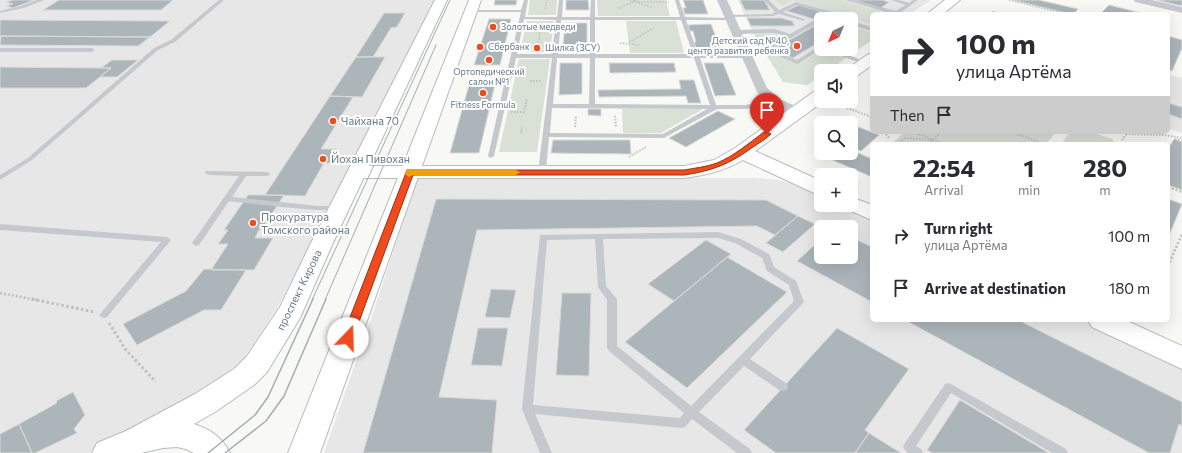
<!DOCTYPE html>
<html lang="en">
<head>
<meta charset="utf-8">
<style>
	body { margin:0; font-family:Commissioner,sans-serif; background:#f2f2f3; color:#2b2b33; height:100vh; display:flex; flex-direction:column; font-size:15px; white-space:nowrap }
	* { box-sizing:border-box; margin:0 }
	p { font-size:13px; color:#7c7c81 }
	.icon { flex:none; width:22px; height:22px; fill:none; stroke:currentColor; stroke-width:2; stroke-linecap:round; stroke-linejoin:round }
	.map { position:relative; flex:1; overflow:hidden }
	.side { position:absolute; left:870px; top:142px; width:300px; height:180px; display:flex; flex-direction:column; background:#fff; border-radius:6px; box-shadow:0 4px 16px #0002 }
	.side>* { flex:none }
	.guide { position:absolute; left:870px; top:12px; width:300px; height:122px; border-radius:6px; box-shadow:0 4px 16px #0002; background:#fff; color:#2b2b33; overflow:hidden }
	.needle { width:26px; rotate:224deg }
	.tools { position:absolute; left:814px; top:12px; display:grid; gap:8px }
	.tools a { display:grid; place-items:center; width:44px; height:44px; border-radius:6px; background:#fff; box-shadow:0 4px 16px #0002; font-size:20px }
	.pin { position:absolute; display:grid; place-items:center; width:34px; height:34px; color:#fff; margin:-41px -17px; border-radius:50% 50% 50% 0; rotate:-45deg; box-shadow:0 0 4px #0007 }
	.pin .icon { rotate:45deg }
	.me { position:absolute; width:44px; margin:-22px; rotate:21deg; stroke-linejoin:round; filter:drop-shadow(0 0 3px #0008) }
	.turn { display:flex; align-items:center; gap:14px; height:84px; padding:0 20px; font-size:18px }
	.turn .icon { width:52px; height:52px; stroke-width:2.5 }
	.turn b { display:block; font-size:28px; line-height:34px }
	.then { display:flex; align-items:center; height:38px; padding:0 20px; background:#0003; gap:8px; font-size:15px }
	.eta { display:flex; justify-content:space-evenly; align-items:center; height:68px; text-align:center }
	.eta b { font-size:24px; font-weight:700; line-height:28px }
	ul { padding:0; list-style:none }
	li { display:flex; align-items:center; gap:12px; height:52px; padding:0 20px }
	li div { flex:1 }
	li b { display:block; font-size:15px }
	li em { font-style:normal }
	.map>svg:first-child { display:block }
</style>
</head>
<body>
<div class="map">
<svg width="1182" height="453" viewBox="0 0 1182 453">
	<rect width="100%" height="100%" fill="#f8f8f5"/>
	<!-- built -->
	<path fill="#e6e7e6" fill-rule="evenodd" d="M0 0H434L313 240 276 310 241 362 217 382 89 453H0Z
		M738 0H931L910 14H872V40L827 71H821V75L807 85 783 82 750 27ZM821 19H851V49H821Z
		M1168 75 1182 78V133L1168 128Z
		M755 178 779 180 798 185 821 195V205H842L872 219V320H1085L1182 366V453H324L374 310 417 179ZM821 227H851V257H821Z"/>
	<!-- green -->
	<path fill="#d9e0d6" d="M530 0H557L556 15H528Z
		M597 0H666L670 16H598Z
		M774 0H842L890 14H872V24L860 21 857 16 839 14 793 0 783 6Z
		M527 21H554L550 52H520Z
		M626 21H676L684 53H630Z
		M851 26 872 33V40L850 55 831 49H851Z
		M754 34H776L779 39 762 48Z
		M822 50 846 58 827 71H821V75L807 85 783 82 765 52 800 64Z
		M519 59H550L537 152H499Z
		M622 109H703L661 133H623Z
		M905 132H1056L1046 144H891Z
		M1070 132H1091L1112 139 1115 144H1061Z"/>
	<!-- building -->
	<path fill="#acb5ba" stroke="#dadad7" d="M13 0H34L13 8 6 6 13 4 6 2Z
		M59 0H173L161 10H43Z
		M495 0H517L516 5H494Z
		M566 0H588L589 10H566Z
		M683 0H703L708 14H685L683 8H686Z
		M740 0H764L770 10H745Z
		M853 0H882L889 2 881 8Z
		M1013 0H1039L1078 9 1073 14H1070Z
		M1156 0H1182V6Z
		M798 5 834 15 827 19H821V21L786 11Z
		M1109 5 1145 14H1100Z
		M384 13H405L397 27 391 28 373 57H356Z
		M747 18H781L792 21 795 26H751Z
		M489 19H511L500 65H474Z
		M0 20 170 21 150 37 0 36Z
		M565 23H587V47H563Z
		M711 24 720 48H696L694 42H696L693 31H690L688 25Z
		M816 25 821 27V41L793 58 772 50Z
		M1 36 150 37 138 46 0 45Z
		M1168 36 1182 40V48L1172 71 1168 70Z
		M356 57H385L362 97 330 96Z
		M112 60H138L117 77H100L111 68H101Z
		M560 63H582V94L559 95Z
		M609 63H674L676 72 610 73Z
		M704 63H723L736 95 715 96Z
		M0 67 101 68H111L86 88H0Z
		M679 80H694L701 103H688L686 96 599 97 598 90 681 89Z
		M495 84 479 153H450L469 85Z
		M330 96 353 97 321 149H338L330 163H324L305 196 265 195Z
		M1168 103 1182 107V119L1168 114Z
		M588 109H601V116L588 115Z
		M718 111 735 119 686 147 669 138Z
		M851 124 879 135 861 151 854 148 851 150 872 159V177L816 153 821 150V153H851Z
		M1174 139 1182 142V190L1168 185V149Z
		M553 140H630L631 154 551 153Z
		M248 195H284L262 229 259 230 255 238H273L254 270H211L228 244H218L228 230H224Z
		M436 199 766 200 798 216 775 235 757 226 477 230 439 397 497 400 492 453H363Z
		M1168 199 1182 204 1168 238Z
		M798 216 815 224 783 252 766 243Z
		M851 237 872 247V302L797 261 821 239V257H851Z
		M706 240 731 254 674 301 648 284Z
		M727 257 787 292 687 388 625 342Z
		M204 269 246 270 221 310H204L137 345 123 324 186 291Z
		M491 289 516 290 510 318 485 317Z
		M562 293H591L589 376 556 375Z
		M905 320H1018L1182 402V426L1179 424 1170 453H1149Z
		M478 328H508L502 366 471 365Z
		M837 328 909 369 865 430 869 433 855 453H776L744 430Z
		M73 392 85 415 74 429 77 433 35 453H32L19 424 57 403 56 401Z
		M960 400 1049 453H932L927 450Z
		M19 424 32 453H0V434Z
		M869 433 901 453H855Z"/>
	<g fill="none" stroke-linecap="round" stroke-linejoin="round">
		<defs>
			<path id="secondary" d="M945 0H960L943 14H927Z
				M872 53V65L857 76 851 78V71H844L867 55Z
				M821 90V101H824L755 151 821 181V195L814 193 743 160C724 171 706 175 684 178H358L351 176 348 172 351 168 358 166H684L714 160 735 148 815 91Z
				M851 197 872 205V220L844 208 842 205H851Z
				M1088 320H1125L1182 346V369L1092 327Z"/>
			<path id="primary" d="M435 0H447L332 245 300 318 267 372 254 385 215 412 194 424C211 430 222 437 230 453H194L186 449 177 447 163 448 141 453H92L97 443 126 431 195 394 234 369 247 356 280 307 310 245Z
				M469 0H481L320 453H288Z"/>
		</defs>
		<!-- secondary casing -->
		<use href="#secondary" stroke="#b7bdc1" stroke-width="2"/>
		<!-- primary casing -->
		<use href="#primary" stroke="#b6bbbf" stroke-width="2"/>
		<!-- path-far3 -->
		<path stroke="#bec1c3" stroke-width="1.5" stroke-dasharray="1.5 1.5" stroke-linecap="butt" d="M630 0 653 8
			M1009 0 1066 14
			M638 2H669
			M618 8 638 0
			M545 9 547 0
			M629 42 654 28
			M620 43 641 45
			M538 46 541 26"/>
		<!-- path-far2 -->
		<path stroke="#bec1c3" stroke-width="2" stroke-dasharray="1.5 1.5" stroke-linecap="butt" d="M530 81H541
			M847 108 872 117
			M511 112H524L527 98
			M615 116 616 127
			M575 127 576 116
			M884 132 889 138
			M913 132 945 144
			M1011 132 1045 144
			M1154 132 1161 134
			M521 133 522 126
			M1126 134 1164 135 1182 138
			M1175 139 1182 141
			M1122 140 1128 132
			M897 144 905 138 934 140
			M929 144 941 132
			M629 157 646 147"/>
		<!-- path-far1 -->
		<path stroke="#bec1c3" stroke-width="2.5" stroke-dasharray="2 2" stroke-linecap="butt" d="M1168 187 1182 192
			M1168 266 1182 234
			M0 293 37 300"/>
		<!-- path -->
		<path stroke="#bec1c3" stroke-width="3" stroke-dasharray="2.5 2.5" stroke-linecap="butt" d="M32 299 94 312
			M109 323 126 350 156 382"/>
		<!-- lane -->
		<path fill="#c5c9cd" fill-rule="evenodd" d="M37 0H44L24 8 0 13V11L21 6Z
			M219 0H224L175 42 158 50 32 160 0 180V175L28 158 154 48 171 40Z
			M524 0H528L525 17H557L559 0H563L562 17H590L591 0H595V17H680L675 0H679L685 17 732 18V19L730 20H686L698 54H747L750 56 747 58H700L716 105H745L775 100 778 102 775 104 745 109H717L664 138 549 137 546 172 542 174 538 172 552 58H516L494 156 491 158 489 157 488 156 506 76H447L444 74 447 72H507L521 12H470L468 11 470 10H521ZM524 19 556 20 552 54H517ZM561 20H590V54H558ZM595 20H681L693 54H595ZM557 58H590L589 104H553ZM595 58H694L710 105 595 104ZM552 108 707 109 663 134 550 133Z
			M764 0H769L779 10 796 2 840 14V15L837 17 840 19H831V17L834 15 796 5 783 12 804 19V21L779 14 773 16 729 17 727 16 729 15 772 14 775 12Z
			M845 0H853L896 11 906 5 891 0H899L909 3 913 0H918L901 12 904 14H893Z
			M937 10 953 13V14H945L937 12Z
			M992 11 1005 14H990Z
			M813 21 821 23V27L814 25 770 50 797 60 821 45V49H829L868 62V64H864L821 49 798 64 763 50 786 36 775 33 736 34 733 32 736 30 775 29 790 34Z
			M851 21 872 27V31L851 25Z
			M0 48H92L95 50 92 52H0Z
			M206 171 267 172 271 174 267 176H246L232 197 318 206H339L343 208C335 215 245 203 229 201L199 245 196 246 192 243 239 176 209 175 205 173Z
			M0 224 167 237 171 240 107 317 104 318 101 317 99 315 101 313 161 242 0 230Z
			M718 232 741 239 769 254 774 267 796 281 804 302 750 359 787 384 788 387 787 390 783 391 779 390 744 366 699 412 750 449 752 453H737L692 419 686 426 682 428 535 414 552 453H540L522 409 540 235ZM718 238 735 243 762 258 767 271 789 285 794 301 691 406 617 346V299L606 286 603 239ZM595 239 598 287 607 300V348L609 351 684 413 680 418 533 405 547 240Z
			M949 383 1066 449 1068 453H1052L951 393 916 446 921 449 923 453H908L903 447 905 443 945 384Z"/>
		<!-- street -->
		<path fill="#c5c9cd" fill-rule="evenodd" d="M717 0H727L767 88 782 100 802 109 804 112 802 115C786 119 766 103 757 92Z
			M1134 0H1152L1182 7V13L1135 2Z"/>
		<!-- secondary -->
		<use href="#secondary" fill="#fff" fill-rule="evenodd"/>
		<!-- primary -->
		<use href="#primary" fill="#fff" fill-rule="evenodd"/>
		<!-- tram-far1 -->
		<path stroke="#a5acb2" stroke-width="1" d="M312 300 450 0
			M325 300 436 45"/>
		<!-- tram -->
		<path stroke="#a5acb2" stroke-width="1.5" d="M208 453 255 415 268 397 313 299
			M225 453 266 421 284 396 326 299"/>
	</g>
	<!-- route -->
	<path fill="#f04b1c" stroke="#9c3112" d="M764 132H767L771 134C766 139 759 143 753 147 730 164 712 171 684 175H413L353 338 352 340 348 342 344 340 342 338 407 170H684C695 168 706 167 717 163 734 156 749 143 764 132Z"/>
	<!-- slow -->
	<path fill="#f59e0b" d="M407 170H516L520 172 516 175H413L409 177 405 174Z"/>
	<!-- markers -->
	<g fill="#f04b1c" stroke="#fff" stroke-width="1.5">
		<circle cx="493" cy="27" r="4"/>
		<circle cx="797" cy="46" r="4"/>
		<circle cx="480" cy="47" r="4"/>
		<circle cx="537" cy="48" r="4"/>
		<circle cx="489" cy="60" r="4"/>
		<circle cx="483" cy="93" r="4"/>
		<circle cx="333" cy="121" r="4"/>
		<circle cx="323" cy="159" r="4"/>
		<circle cx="253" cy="223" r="4"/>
	</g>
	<g text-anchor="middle" stroke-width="4" stroke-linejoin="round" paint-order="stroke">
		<!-- far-poi labels -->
		<g font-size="9" fill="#657988" stroke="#fff" text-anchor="start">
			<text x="501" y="30">Золотые медведи</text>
			<text x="789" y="44" text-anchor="end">Детский сад №40,<tspan x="789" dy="10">центр развития ребенка</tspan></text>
			<text x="488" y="50">Сбербанк</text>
			<text x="545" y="51">Шилка (ЗСУ)</text>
			<text x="489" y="75" text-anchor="middle">Ортопедический<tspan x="489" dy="10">салон №1</tspan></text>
			<text x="483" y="108" text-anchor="middle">Fitness Formula</text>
		</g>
		<!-- poi labels -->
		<g font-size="11" fill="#657988" stroke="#fff" text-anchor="start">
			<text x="341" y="125">Чайхана 70</text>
			<text x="331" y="163">Йохан Пивохан</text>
			<text x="261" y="221">Прокуратура<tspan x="261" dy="13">Томского района</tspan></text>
		</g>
		<!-- street labels -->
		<g font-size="11" fill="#657988" stroke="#fff">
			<text transform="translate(299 290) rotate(-64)" y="4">проспект Кирова</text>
		</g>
	</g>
</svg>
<div class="tools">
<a><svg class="needle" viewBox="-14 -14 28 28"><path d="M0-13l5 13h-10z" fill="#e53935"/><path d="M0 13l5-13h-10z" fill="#7c7c81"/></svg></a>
<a><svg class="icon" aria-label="sound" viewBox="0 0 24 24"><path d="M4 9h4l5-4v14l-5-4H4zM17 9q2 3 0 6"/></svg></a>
<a><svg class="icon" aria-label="search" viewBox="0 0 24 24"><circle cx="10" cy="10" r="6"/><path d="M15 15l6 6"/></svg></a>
<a>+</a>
<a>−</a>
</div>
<div class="pin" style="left:767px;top:134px;background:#d93025"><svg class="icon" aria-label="arrive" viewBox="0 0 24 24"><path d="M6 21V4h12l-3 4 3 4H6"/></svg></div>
<svg class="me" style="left:348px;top:338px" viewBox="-20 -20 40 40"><circle r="19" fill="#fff"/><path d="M0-13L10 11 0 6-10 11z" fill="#f04b1c"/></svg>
<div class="guide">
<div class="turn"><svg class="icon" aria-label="right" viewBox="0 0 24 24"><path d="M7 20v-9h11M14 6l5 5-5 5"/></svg><div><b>100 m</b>улица Артёма</div></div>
<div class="then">Then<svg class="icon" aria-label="arrive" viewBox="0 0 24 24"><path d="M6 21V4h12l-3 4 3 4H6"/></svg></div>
</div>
<section class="side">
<div class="eta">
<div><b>22:54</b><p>Arrival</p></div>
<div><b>1</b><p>min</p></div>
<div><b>280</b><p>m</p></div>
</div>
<ul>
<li><svg class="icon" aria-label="right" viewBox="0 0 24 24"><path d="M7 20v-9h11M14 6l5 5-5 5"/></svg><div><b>Turn right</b><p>улица Артёма</p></div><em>100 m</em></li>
<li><svg class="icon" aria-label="arrive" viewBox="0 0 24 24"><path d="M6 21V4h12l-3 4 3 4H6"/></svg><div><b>Arrive at destination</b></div><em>180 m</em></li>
</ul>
</section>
</div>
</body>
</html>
